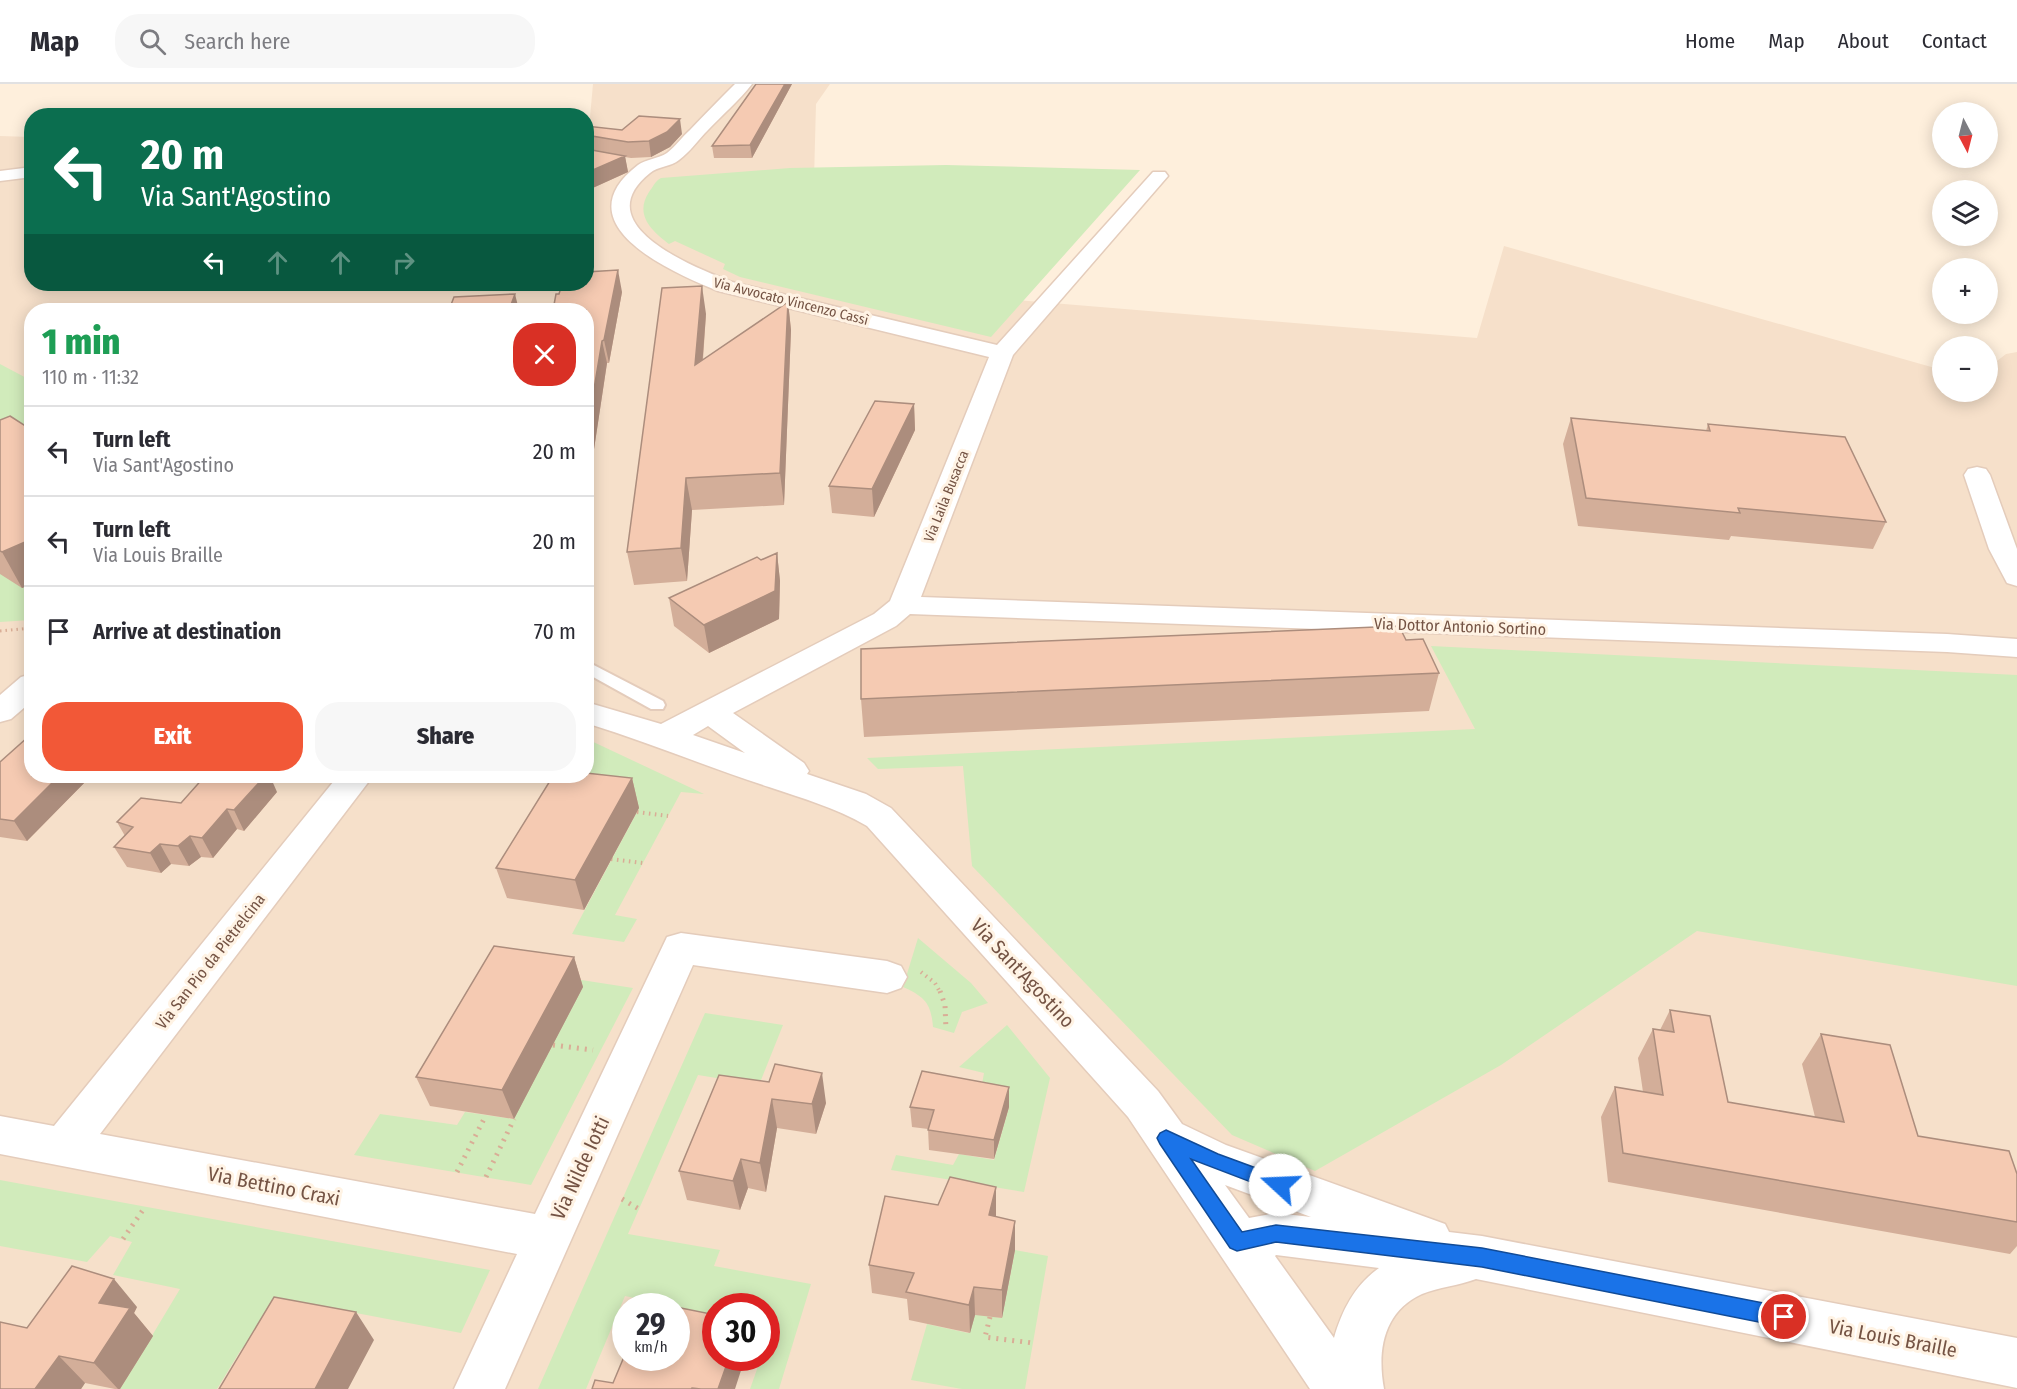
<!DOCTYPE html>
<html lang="en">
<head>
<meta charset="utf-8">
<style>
	body { margin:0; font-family:"Fira Sans Condensed",sans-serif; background:#f7f7f7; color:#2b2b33; height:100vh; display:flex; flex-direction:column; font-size:22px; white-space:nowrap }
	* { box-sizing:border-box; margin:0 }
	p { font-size:20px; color:#7c7c81 }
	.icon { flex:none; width:33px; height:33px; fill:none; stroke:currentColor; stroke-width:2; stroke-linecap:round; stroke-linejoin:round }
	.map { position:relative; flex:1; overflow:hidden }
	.panel { position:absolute; left:24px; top:219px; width:570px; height:480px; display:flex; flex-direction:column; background:#fff; border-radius:24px; box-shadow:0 3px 15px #0003 }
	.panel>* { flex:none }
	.guide { position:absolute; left:24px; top:24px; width:570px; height:183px; border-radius:24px; box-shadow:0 3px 15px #0003; background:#0b6e4f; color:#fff; overflow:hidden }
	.needle { width:39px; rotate:173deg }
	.fabs { position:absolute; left:1932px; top:18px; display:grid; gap:12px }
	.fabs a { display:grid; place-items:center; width:66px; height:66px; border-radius:50%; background:#fff; box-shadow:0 3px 15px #0003; font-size:30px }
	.speed { position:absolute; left:612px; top:1209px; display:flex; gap:12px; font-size:30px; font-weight:700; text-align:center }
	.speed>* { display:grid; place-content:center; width:78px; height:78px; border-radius:50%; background:#fff; box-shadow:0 3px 15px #0003; line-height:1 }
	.speed small { font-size:15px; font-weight:400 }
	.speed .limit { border:9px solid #d22; background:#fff; color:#111 }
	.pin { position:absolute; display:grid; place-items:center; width:51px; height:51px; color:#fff; margin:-26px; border:3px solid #fff; border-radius:50%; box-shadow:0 2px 6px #0007 }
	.me { position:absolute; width:66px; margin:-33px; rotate:290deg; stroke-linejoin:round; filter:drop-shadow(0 0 4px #0008) }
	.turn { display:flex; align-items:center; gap:21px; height:126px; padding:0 18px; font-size:27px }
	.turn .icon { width:78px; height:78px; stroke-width:2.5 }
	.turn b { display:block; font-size:42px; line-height:51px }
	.lanes { display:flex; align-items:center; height:57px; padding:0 18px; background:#0003; justify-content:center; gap:30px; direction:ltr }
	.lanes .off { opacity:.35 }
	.round { display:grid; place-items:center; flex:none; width:63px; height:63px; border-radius:24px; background:#f7f7f7 }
	.headline { display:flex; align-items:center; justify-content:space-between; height:102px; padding:0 18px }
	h1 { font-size:36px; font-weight:800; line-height:45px; color:#1e9e55 }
	.primary-button { display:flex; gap:12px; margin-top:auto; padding:12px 18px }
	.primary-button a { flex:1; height:69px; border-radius:24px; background:#f25837; color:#fff; font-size:24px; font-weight:800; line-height:69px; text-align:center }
	.primary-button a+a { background:#f7f7f7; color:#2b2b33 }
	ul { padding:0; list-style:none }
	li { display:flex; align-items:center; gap:18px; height:90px; padding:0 18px; border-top:2px solid #e1e1e2 }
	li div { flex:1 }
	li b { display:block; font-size:22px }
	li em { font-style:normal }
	header { display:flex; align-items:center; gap:36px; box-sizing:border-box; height:84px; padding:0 30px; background:#fff; border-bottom:2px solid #e1e1e2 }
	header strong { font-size:28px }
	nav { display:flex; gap:33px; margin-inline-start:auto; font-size:21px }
	.search { width:420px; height:54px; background:#f7f7f7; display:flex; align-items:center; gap:15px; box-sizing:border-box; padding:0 21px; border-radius:24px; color:#7c7c81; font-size:22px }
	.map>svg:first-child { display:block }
</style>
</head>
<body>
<header>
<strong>Map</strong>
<div class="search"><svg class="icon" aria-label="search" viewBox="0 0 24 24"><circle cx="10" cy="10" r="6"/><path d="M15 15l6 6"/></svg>Search here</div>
<nav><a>Home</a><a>Map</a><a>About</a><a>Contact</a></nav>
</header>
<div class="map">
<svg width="2017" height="1305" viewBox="0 0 2017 1305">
	<rect width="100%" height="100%" fill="#feefdc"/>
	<!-- residential -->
	<path fill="#f6e0ca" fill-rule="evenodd" d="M593 0H830L816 20 814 95 1003 215 1477 254 1504 162 1942 286V308H1988V284L2006 270 2017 268V1305H0V52L31 53 32 200H586V44H589ZM32 226H586V692H32ZM626 1222H676V1274H626ZM716 1222H766V1274H716Z"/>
	<!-- green -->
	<path fill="#d1ebbb" d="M946 81 1140 86 991 253 740 193 723 185 725 180 675 157 669 160C652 147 634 131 649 108 653 103 655 97 661 94L790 84Z
		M0 280 32 297 31 536 0 538Z
		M1431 562 2017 591V902L1697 847 1501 981 1315 1087 1232 1051 972 782 963 682 878 685 867 674 1475 645Z
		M587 655 704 710 681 708 615 831 637 835 624 858 572 850 639 724 618 700 544 692H586Z
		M918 854 971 899 988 919 962 928 954 949 933 943C931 919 925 913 903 903Z
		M575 895 633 904 531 1101 354 1071 380 1030 457 1041 465 1028 514 1035Z
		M705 929 783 941 759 1001 698 991 628 1150 720 1166 714 1182 811 1200 779 1305H750L761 1274H766L767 1256 771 1242 767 1241 766 1222H716L715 1231 625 1212 586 1305H538Z
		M1007 941 1050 994 1024 1108 891 1086 896 1071 953 1081 959 1070 994 1076 1009 1023 979 1017 984 989 959 983Z
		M0 1096 490 1186 461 1249 293 1217 262 1267 242 1264 217 1305H120L180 1205 113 1191 132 1158 110 1152 87 1178 0 1162Z
		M1015 1166 1048 1172 1025 1305H962L911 1296 927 1240 968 1249 975 1230 1002 1234Z"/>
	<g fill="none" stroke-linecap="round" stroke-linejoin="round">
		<defs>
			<path id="service" d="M586 577 663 617 665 621 663 625H651L586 589Z"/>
			<path id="minor" d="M735 0H752C739 17 722 31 708 46 698 56 690 68 679 76 671 83 658 82 650 89 585 141 694 183 732 198L997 261 1153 88H1165L1168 92 1013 271 921 513 1947 550 2017 555V573L1947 568 910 530 896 542 733 629 804 679 809 687 807 690 866 710 891 724 1158 1007 1182 1040 1226 1061 1445 1140 1449 1148 1482 1152 2017 1254V1304L1476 1195C1458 1202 1439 1203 1422 1210 1383 1228 1377 1267 1384 1305H1310L1128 1033 867 742C834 723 804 715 769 703 707 683 648 658 586 639V618L661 640 874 530 890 517 989 273 718 207C671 188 561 140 638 81 646 75 658 75 667 69 676 62 682 53 690 46 705 30 720 15 735 0ZM708 642 745 669 693 651ZM1225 1101 1311 1133 1276 1129 1249 1134ZM1275 1172 1276 1171 1379 1184C1355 1201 1342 1226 1334 1254Z
				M32 83V93L0 97V87Z
				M1977 383 1986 385 1990 391 2017 465V502L2007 499 1989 465 1964 391 1968 385Z
				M32 590V617L11 635 0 638V611L21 593Z
				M338 692H373L100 1050 535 1130 667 853 681 849 887 877 901 882 907 893 901 904 887 909 693 881 505 1305H454L517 1170 0 1070V1032L54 1042Z"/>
		</defs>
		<!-- service casing -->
		<use href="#service" stroke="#e4ccbb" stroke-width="4"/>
		<!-- minor casing -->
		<use href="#minor" stroke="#e4ccbb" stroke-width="3"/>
		<!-- path-far2 -->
		<path stroke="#d9ad96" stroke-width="3" stroke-dasharray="1.5 4" stroke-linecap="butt" d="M0 547 32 544"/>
		<!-- path-far1 -->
		<path stroke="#d9ad96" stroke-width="4" stroke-dasharray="1.5 4.5" stroke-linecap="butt" d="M637 728 668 732
			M611 775 643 779
			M921 888 935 899 940 908"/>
		<!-- path -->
		<path stroke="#d9ad96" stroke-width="5" stroke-dasharray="2 6" stroke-linecap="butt" d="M940 907 945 921 946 946
			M553 961 593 966
			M457 1088 486 1031
			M486 1093 514 1035
			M622 1115 639 1125
			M123 1155 145 1123
			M990 1233 985 1253 1033 1259"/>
		<!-- service -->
		<use href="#service" fill="#fff" fill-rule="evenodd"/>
		<!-- minor -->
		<use href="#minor" fill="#fff" fill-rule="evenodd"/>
	</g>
	<!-- wall -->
	<path fill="#d3ae99" d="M756 0H792L752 74H714L712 62Z
		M586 42 622 46 682 50 670 63 651 73 631 74 625 73 628 88 586 107Z
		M380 200H440L386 202Z
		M622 208 609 279H607L591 385H586V226Z
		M788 218 791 246 784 421 692 426 687 497 634 501 627 468 706 230 703 276Z
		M914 320 915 346 874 433 832 429 829 402Z
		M1571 334 1706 347 1708 340 1886 438 1873 465 1731 452 1729 456 1578 442 1563 360Z
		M0 336 32 344V500L22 504 0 490Z
		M777 469 780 497 779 535 709 569 674 542 669 514 761 476Z
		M1406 556 1439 589 1429 627 864 653 861 615Z
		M0 678 32 692H91L27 757 0 753Z
		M632 694 639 724 584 826 507 814 496 784Z
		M277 708 244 747 237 745 213 774 201 773 189 782 171 780 161 789 127 783 114 763 125 752 117 738 181 719Z
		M574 873 583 903 514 1035 430 1022 416 993Z
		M1670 926 1728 1018 1815 1033 1802 980 1821 950 1918 1052 2017 1090V1162L2010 1170 1608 1098 1601 1033 1615 1003 1643 1008 1638 974 1653 945 1660 946Z
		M719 991 826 1019 816 1050 777 1044 766 1108 748 1104 740 1126 687 1116 679 1087Z
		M910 1023H1009L994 1075 929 1066 928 1045 912 1043Z
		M938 1121 996 1133 1015 1166 1002 1234 975 1231 970 1249 909 1236 907 1215 872 1209 869 1181Z
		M137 1223 134 1229 153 1252 120 1305H115L85 1299 81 1305H0L27 1244Z"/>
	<!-- shaded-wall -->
	<path fill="#ac8d7d" d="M785 0H792L752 74 750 61Z
		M680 35 682 50 670 63 651 73 649 57Z
		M625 72 628 88 586 107V89Z
		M618 186 622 208 609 279 604 256Z
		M702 202 706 230 700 310 695 281Z
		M515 210 519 226H509Z
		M788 218 791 246 784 421 780 389Z
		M602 257 607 279 591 385 586 366V353Z
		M914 320 915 346 874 433 872 405Z
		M686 394 692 426 687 497 681 464Z
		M32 455V500L22 504 2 468Z
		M777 469 780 497 779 535 709 569 704 541Z
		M59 692H91L27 757 14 737Z
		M265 692H270L277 708 244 747 234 726Z
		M632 694 639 724 584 826 575 796Z
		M227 725 237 745 213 774 202 754Z
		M190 752 201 773 189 782 178 762Z
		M160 760 171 780 161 789 150 769Z
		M574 873 583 903 514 1035 502 1006Z
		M822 989 826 1019 816 1050 812 1020Z
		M1009 1003V1023L994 1075V1056Z
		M772 1015 777 1044 766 1108 760 1079Z
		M741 1075 748 1104 740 1126 733 1097Z
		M996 1103V1132L989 1160V1131Z
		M1015 1137V1166L1002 1234V1206Z
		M114 1195 137 1223 134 1229 153 1252 120 1305H118L94 1279 99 1219Z
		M974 1203 975 1231 970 1249 969 1221Z
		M356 1228 374 1256 348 1305H315Z
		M59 1272 85 1299 81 1305H35Z
		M729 1274H745L735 1305H718Z"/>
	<!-- building -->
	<path fill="#f5cab2" stroke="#ac8d7d" stroke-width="1.5" d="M756 0H785L750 61 712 62Z
		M639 32 680 35 667 48 649 57 628 58 586 51V42L622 46Z
		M586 65 625 72 586 89Z
		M618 186 604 256 602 257 586 353V226H553L556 210H559L562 200H586V188Z
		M702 202 695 281 788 218 780 389 686 394 681 464 627 468 662 204Z
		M515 210 509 226H449L454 213Z
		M875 317 914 320 872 405 829 402Z
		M10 332 30 345 32 344V455L2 468 0 467V336Z
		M1571 334 1710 347 1708 340 1845 353 1886 438 1738 424 1740 429 1586 414Z
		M777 469 775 507 704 541 669 514 757 473 761 476Z
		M1399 542 1406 556 1423 555 1439 589 861 615V565Z
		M28 653H32V692H59L14 737 0 735V678Z
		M586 689 632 694 575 796 496 784 553 692H586Z
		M205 692H265L234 726 227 725 202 754 190 752 178 762 160 760 150 769 114 763 133 743 117 738 141 714 181 719Z
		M494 862 574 873 502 1006 416 993Z
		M1670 926 1710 932 1728 1018 1844 1038 1821 950 1890 961 1918 1052 2009 1067 2017 1090V1138L1623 1069 1615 1003 1663 1011 1653 945 1674 948Z
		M775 980 822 989 812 1020 772 1015 760 1079 741 1075 733 1097 679 1087 719 991 769 998Z
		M922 987 1009 1003 994 1056 928 1046 934 1026 910 1023Z
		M950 1093 996 1103 989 1131 1015 1137 1002 1206 974 1203 969 1221 906 1208 914 1189 869 1181 885 1112 938 1121Z
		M72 1182 114 1195 99 1219 130 1224 94 1279 59 1272 35 1305H0V1238L27 1244Z
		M274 1213 356 1228 315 1305H219Z
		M646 1217 674 1222H643Z
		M676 1223 716 1231V1274H729L718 1305H701L692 1304 691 1305H592L595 1296 613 1299 626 1268V1274H676Z"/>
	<!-- route -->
	<path fill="#1a73e8" stroke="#114b97" stroke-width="1.5" d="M1166 1046 1218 1070 1286 1095 1289 1101 1286 1106 1280 1109 1191 1075 1242 1148 1276 1141 1482 1164 1784 1223 1792 1226 1794 1233 1792 1240 1784 1243 1482 1183 1276 1158 1237 1167 1230 1164 1160 1060 1157 1054 1160 1049Z"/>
	<g text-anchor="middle" stroke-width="6" stroke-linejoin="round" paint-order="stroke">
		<!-- far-street labels -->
		<g font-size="14" fill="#745344" stroke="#fff3e4">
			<text transform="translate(791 217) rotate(14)" y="5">Via Avvocato Vincenzo Cassì</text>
			<text transform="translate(946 412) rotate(-68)" y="5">Via Laila Busacca</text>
		</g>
		<!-- street labels -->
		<g font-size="16" fill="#745344" stroke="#fff3e4">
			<text transform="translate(1460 542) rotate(2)" y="6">Via Dottor Antonio Sortino</text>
			<text transform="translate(210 877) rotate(-52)" y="6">Via San Pio da Pietrelcina</text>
		</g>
		<!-- near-street labels -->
		<g font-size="20" fill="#745344" stroke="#fff3e4">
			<text transform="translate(1023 889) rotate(47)" y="7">Via Sant'Agostino</text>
			<text transform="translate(580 1084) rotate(-65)" y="7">Via Nilde Iotti</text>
			<text transform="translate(274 1102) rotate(11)" y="7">Via Bettino Craxi</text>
			<text transform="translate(1893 1254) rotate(11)" y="7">Via Louis Braille</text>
		</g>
	</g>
</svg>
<div class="fabs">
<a><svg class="needle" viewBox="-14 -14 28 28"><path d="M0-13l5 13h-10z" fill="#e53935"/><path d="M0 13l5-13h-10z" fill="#7c7c81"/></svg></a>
<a><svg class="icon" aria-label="layers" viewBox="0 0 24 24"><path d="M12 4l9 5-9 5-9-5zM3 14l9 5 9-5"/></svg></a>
<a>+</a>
<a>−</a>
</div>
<div class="speed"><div>29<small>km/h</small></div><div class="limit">30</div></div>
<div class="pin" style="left:1784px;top:1233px;background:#d93025"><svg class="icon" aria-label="arrive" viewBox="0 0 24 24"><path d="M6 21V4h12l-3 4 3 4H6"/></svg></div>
<svg class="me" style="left:1280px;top:1101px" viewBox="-20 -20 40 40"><circle r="19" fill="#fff"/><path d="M0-13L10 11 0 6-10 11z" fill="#1a73e8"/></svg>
<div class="guide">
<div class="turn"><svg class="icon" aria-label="left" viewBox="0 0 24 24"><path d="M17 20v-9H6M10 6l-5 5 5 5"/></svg><div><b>20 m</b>Via Sant'Agostino</div></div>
<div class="lanes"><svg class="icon" aria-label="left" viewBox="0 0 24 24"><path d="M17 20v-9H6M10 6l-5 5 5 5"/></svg><svg class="icon off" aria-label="ahead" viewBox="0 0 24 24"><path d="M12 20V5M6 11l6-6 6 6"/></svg><svg class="icon off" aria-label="ahead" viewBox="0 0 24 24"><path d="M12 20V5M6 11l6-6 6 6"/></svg><svg class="icon off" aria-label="right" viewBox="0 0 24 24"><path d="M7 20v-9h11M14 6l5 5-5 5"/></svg></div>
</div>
<section class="panel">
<div class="headline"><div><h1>1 min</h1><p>110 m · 11:32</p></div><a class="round" style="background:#d93025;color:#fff"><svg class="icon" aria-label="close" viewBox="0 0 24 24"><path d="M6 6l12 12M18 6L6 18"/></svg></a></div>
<ul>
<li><svg class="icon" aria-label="left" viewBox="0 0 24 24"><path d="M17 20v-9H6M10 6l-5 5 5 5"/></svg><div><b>Turn left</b><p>Via Sant'Agostino</p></div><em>20 m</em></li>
<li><svg class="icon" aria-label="left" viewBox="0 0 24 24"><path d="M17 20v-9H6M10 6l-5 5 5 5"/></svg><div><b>Turn left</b><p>Via Louis Braille</p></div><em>20 m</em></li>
<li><svg class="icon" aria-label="arrive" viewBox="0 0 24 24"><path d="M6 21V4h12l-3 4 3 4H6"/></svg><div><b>Arrive at destination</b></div><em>70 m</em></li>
</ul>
<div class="primary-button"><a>Exit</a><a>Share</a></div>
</section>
</div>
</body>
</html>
